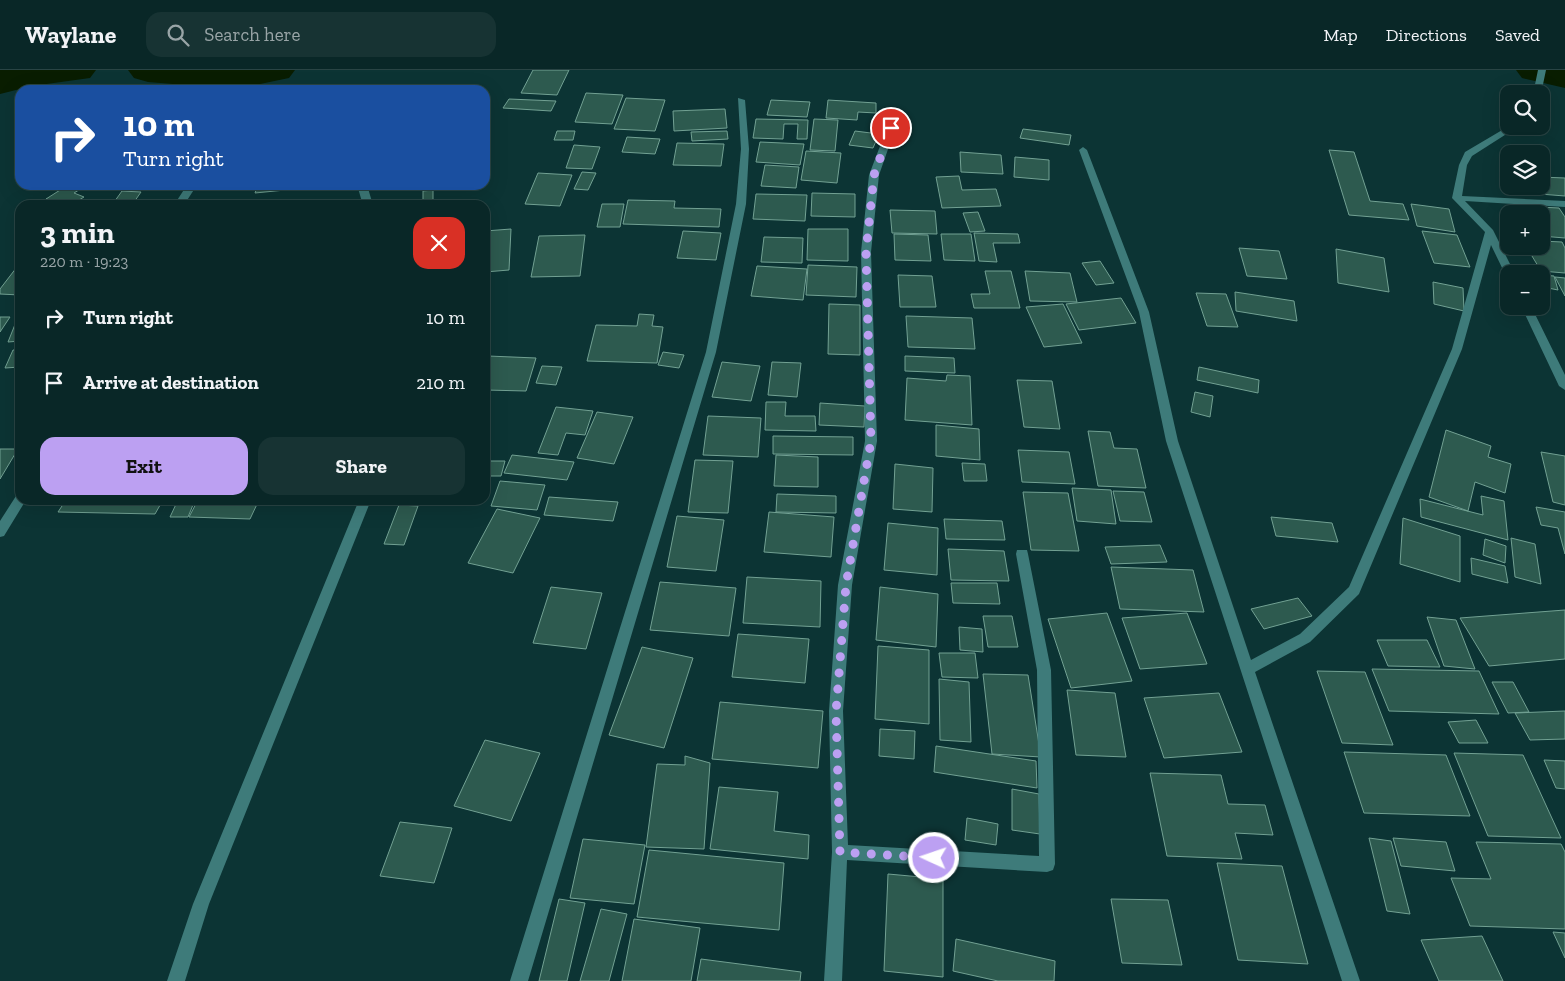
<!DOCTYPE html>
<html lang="en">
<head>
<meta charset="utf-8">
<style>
	body { margin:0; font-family:"Zilla Slab",serif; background:#173333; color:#f1f3f6; height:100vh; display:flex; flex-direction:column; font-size:19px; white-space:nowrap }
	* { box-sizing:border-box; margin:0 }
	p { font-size:16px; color:#99a5a7 }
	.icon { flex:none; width:28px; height:28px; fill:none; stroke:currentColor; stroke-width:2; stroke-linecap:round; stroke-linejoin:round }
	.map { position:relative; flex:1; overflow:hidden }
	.sheet { position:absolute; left:15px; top:130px; width:475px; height:305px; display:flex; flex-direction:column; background:#092727; border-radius:15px; box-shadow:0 5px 20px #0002,0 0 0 1px #294444 }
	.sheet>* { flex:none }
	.top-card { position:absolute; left:15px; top:15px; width:475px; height:105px; border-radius:15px; box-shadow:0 5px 20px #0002,0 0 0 1px #294444; background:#1a4fa0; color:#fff; overflow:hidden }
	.tools { position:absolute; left:1500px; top:15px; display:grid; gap:10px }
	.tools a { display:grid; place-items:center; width:50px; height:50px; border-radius:10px; background:#092727; box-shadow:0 5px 20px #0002,0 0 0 1px #294444; font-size:25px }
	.pin { position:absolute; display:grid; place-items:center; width:42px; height:42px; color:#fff; margin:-21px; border:2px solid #fff; border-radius:50%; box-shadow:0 1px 5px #0007 }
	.me { position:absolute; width:55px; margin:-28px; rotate:273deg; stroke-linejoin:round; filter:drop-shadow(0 0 4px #0008) }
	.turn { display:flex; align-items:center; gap:18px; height:105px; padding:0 25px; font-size:22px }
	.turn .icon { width:65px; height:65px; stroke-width:2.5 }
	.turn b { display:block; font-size:35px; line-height:42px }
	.round { display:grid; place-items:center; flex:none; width:52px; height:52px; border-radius:15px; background:#173333 }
	.overview { display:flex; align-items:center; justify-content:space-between; height:85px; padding:0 25px }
	h1 { font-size:30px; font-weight:800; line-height:38px }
	.action { display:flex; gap:10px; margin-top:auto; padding:10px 25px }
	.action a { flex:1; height:58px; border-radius:15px; background:#bca0f2; color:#111; font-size:20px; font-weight:800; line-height:58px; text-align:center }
	.action a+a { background:#173333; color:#f1f3f6 }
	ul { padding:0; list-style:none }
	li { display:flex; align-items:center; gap:15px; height:65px; padding:0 25px }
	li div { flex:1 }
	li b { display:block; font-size:19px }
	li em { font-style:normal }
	header { display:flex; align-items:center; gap:30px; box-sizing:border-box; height:70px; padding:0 25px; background:#092727; border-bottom:1px solid #294444 }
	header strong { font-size:24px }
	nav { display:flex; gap:28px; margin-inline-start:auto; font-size:18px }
	.search { width:350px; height:45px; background:#173333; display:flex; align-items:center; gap:12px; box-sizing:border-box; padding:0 18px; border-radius:15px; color:#99a5a7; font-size:19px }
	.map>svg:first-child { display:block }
</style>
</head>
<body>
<header>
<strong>Waylane</strong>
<div class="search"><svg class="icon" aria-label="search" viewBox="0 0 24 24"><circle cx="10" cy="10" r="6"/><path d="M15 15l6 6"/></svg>Search here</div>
<nav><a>Map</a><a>Directions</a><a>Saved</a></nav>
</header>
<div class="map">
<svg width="1565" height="911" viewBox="0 0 1565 911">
	<rect width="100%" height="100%" fill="#0c3434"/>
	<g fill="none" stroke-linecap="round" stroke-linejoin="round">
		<!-- river -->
		<path fill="#091d00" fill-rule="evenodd" d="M0 0H96L90 8 32 16 0 24Z
			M128 0H295L289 8 236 19 148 12 134 8Z
			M1516 0H1565V18L1522 8Z"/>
	</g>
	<!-- building -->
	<path fill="#2d5a4f" stroke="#72a193" d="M533 0H569L557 25 521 23Z
		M586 23 623 25 612 54 575 52Z
		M626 28 665 30 655 61 614 59Z
		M509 29 556 31 551 41 503 38Z
		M771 30 810 32 807 47 767 45Z
		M828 30 876 33V43L858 42 857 50 826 48Z
		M725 39 727 58 674 61 673 41Z
		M756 49 808 50 807 69H797L798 54H784L783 69 753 68Z
		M814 49 838 50 835 81 810 80Z
		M1023 59 1071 65 1069 75 1020 68Z
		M557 61H575L573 70H554Z
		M727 61 728 69 692 71 691 62Z
		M855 61 879 64 873 78 849 75Z
		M627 67 660 69 655 84 622 82Z
		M760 72 804 74 800 95 756 92Z
		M677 73 724 74 721 96 673 95Z
		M574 75 600 77 592 99 566 98Z
		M1329 80 1354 82 1370 131 1403 134 1409 150 1349 145Z
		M806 81 841 83 837 113 801 110Z
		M960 82 1001 85 1003 104 961 102Z
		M1015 87 1049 90V110L1014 107Z
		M765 95 799 97 796 118 761 116Z
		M582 102 596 103 588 120 574 119Z
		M538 103 572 105 560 136 525 134Z
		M959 106 962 120 996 119 1001 136 942 138 936 107Z
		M1541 107 1565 108V126L1527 123 1523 116H1541Z
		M68 115H87L74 123 84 127 71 135 46 129Z
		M258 115H296L295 119 255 123Z
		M433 120V134L423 135V121Z
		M122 121 141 122 132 135H112Z
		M812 123 855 124V147L811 146Z
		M756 124 807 125 805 151 753 149Z
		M628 130 675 131 674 138 721 139 719 157 623 154Z
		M602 134H624L620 157H597Z
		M1411 134 1449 139 1455 162 1417 156Z
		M1518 136 1559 138 1565 147V168L1541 166V144H1523Z
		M890 140 935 141 937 164 892 163Z
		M978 142 985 161 970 162 963 143Z
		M511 159 509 200 485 202V161Z
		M808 159H848V191L807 190Z
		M683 161 721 163 716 190 677 188Z
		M1422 161 1457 165 1470 197 1434 193Z
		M974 163 1018 164 1020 173H993L997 192 979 191Z
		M894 164 928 165 931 191 895 190Z
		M941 164H971L975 191 944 190Z
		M585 165 580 206 531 207 539 166Z
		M764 167 803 168 802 193 761 192Z
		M1541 171 1562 172 1565 178V203L1541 201 1526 176H1541Z
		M1239 178 1279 181 1287 209 1247 206Z
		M1336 179 1384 188 1389 222 1338 213Z
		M1100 191 1114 213 1096 215 1082 193Z
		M20 193V225L0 224V219Z
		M808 195 857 197 856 227 806 225Z
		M757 196 807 199 803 230 751 226Z
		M985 201H1011L1020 238H974L971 224H990Z
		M1025 201 1070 203 1077 232 1030 231Z
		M898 205 932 206 936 237H900Z
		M1541 205 1554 206 1558 220 1543 217Z
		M1555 207 1565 208V226Z
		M1433 212 1463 218 1464 241 1434 234Z
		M1235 222 1294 231 1297 251 1236 241Z
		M1196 223 1226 224 1238 257 1207 256Z
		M1121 228 1136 253 1079 260 1066 234Z
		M829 234 860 235V285L828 284Z
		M1063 234 1082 273 1044 277 1026 237Z
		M20 242V271L8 272Z
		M639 244 654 245 652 256 663 257 657 293 587 291 596 255 637 256Z
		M906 246 972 248 975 279 908 277Z
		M0 247H10L0 262Z
		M13 280H20V297L5 298Z
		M663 282 684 285 679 298 658 295Z
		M488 286 536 288 526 321 485 320V294Z
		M905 286 954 288 955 303 905 301Z
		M722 292 760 296 751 331 712 327Z
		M772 292 801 293 797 327 768 325Z
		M542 296 562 297 556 315 536 313Z
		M1199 297 1259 310 1258 323 1197 310Z
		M947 305 970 306 972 355 905 350 907 308 946 311Z
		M1017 310 1052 311 1060 359 1024 357Z
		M1195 322 1213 326 1210 347 1191 342Z
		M766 332H786L785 346H815L816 361 765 360Z
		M820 333 865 336 864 357 819 355Z
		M556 337 593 341 585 365 566 363 558 385 538 383Z
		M597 342 633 347 614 394 577 388Z
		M708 346 761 348 758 387 703 385Z
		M936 355 979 359 980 390 936 386Z
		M1446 360 1491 376 1488 387 1511 394 1505 423 1475 412 1468 441 1429 427Z
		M1088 361 1110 362 1114 378 1137 379 1146 418 1098 416Z
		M773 366 853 367V385L773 384Z
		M0 379H18L0 409Z
		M1018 380 1069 382 1075 414 1022 412Z
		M1541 382 1565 386V435L1553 432Z
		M512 385 574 392 567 410 504 403Z
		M776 385 818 387V417L774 416Z
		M695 390 733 391 728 443 688 442Z
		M485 391H505L501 406H485Z
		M962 393 985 394 987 411H964Z
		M895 394 933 398 932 442 893 439Z
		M500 411 545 415 537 440 491 436Z
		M1072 418 1111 420 1116 454 1077 451Z
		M1113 421 1144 422 1152 452 1120 451Z
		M1023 422 1068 423 1079 481 1031 480Z
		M777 424 836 426V443L776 442Z
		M1481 426 1504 431 1508 470 1421 447 1420 429 1483 445Z
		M549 427 618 432 613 451 544 445Z
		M66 430H163L155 444 58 442Z
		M178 430H195L188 447H170Z
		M198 430H259L250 449 189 447Z
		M399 435 418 436 404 475 384 474Z
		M1536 437 1565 442V484L1558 458 1541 455Z
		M497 439 540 448 513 503 468 493Z
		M769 442 834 447 831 487 764 482Z
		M677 446 724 450 716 501 667 497Z
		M1271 447 1332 453 1338 472 1276 466Z
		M1403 448 1460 466V512L1400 494Z
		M944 449 1002 451 1005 470 946 469Z
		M888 453 938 458 937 505 884 500Z
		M1511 468 1535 474 1541 514 1515 507Z
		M1485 469 1506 476 1505 493 1483 485Z
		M1160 475 1167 492 1111 494 1105 477Z
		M948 479 1004 481 1009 511 951 510Z
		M1471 488 1505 496 1508 513 1472 504Z
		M1111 497 1193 500 1204 542 1120 539Z
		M747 507 821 511 820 557 743 553Z
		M660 512 736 518 729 566 650 560Z
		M951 513H997L1000 534 953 533Z
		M551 517 602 523 586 579 533 573Z
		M880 517 938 524 936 577 876 570Z
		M1298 528 1312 546 1264 559 1251 539Z
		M1565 540V589L1489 596 1460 548Z
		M1107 543 1132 611 1071 618 1048 549Z
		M1187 543 1207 594 1140 599 1122 548Z
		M983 546H1012L1018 577H988Z
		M1427 547 1456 550 1475 599 1444 596Z
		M959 557 982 559 983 582 960 580Z
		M738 564 809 569 805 613 732 607Z
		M1377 570H1427L1440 597 1388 596Z
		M878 576 929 580V654L875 649Z
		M642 577 693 588 664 678 609 665Z
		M939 583H975L978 608 942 607Z
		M1372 599 1479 601 1499 644 1389 641Z
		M1317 601 1365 602 1393 675 1342 673Z
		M983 604 1028 605 1041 687 992 684Z
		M939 609 969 612 971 672 940 670Z
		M1492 612H1513L1529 642 1508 643Z
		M1067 620 1115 623 1126 687 1076 685Z
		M1219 623 1242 682 1164 688 1144 628Z
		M720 632 823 641 818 698 712 689Z
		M1565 641V669L1530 670 1515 643Z
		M1476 650 1488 673H1459L1448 652Z
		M880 659 915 661 914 689 879 686Z
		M485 670 540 683 511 751 454 736Z
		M936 676 1036 691 1037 718 934 702Z
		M1344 682 1446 685 1470 746 1364 743Z
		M1454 683 1523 685 1561 768 1488 766Z
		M685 686 710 693 704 779 646 777 657 694 685 695Z
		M1544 690 1565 691V719L1556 718Z
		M1150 703 1221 705 1228 734 1265 735 1273 765 1235 763 1242 789 1167 786Z
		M719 717 778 722 774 761 809 765 808 789 710 779Z
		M1012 719 1039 724 1040 764 1012 760Z
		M967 748 998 754 996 775 965 770Z
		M400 752 452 758 434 813 380 806Z
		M1369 768 1391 771 1410 844 1387 841Z
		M1393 768 1446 772 1455 801 1401 796Z
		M583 769 645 775 634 834 570 828Z
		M1476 772 1561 774 1565 782V859L1470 856 1451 808 1491 809Z
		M649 780 784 793 779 860 637 847Z
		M1217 793 1282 796 1308 894 1238 890Z
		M888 804 943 809V907L884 901Z
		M559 829 585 833 567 911H539Z
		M1111 829 1168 830 1182 895 1122 893Z
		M601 839 627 844 609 911H580Z
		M634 849 700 858 691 911H622Z
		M1553 862 1565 863V888Z
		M1482 866 1503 911H1439L1421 870Z
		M956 869 1055 891 1054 911H998L953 901Z
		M701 889 801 902 800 911H697Z"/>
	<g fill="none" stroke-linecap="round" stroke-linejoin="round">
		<!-- minor -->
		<path fill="#3e7b7a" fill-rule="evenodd" d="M1538 0H1546L1541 24H1533Z
			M738 28 745 30 749 79 746 134 716 282 528 911H510L706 282 736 134 741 79Z
			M897 39 901 42 879 105 871 182 877 371 852 515 843 641 848 775 1039 786 1037 600 1016 484 1017 480H1027L1028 484 1051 600 1055 794 1053 800 1047 802 847 790 842 911H824L832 782 829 641 838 515 865 371 861 182 869 105 893 42Z
			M1509 56H1519L1472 86 1467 95 1462 126 1565 131V137L1465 131 1493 160 1515 204H1509V207L1506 206 1491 175 1462 279 1359 524 1310 572 1255 602 1360 911H1342L1166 371 1139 242 1079 80 1083 77 1087 80 1149 242 1178 371 1251 590 1300 564 1349 517 1452 279 1485 162 1452 128 1459 95 1465 82Z
			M187 115H197L184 135H174Z
			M357 115H367L373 135H363Z
			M1521 236H1531L1565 305V320L1559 316Z
			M20 424V430H26L4 466 0 467V451L16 426Z
			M359 430H371L209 834 185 911H167L193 834Z"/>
	</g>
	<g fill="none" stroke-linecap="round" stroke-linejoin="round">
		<!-- route -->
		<path stroke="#bca0f2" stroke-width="9" stroke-dasharray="0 16.2" d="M891 58 874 105 866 182 871 371 846 515 836 642 840 782 934 788"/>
	</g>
</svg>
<div class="tools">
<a><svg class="icon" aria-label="search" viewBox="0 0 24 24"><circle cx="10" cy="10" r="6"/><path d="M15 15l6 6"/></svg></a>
<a><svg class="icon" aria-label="layers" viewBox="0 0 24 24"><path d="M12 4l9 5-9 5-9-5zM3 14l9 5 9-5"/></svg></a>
<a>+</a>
<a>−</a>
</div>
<div class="pin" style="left:891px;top:58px;background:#d93025"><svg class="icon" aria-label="arrive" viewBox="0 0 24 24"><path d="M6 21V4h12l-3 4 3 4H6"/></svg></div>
<svg class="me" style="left:934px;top:788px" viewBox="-20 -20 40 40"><circle r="17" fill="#bca0f2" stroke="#fff" stroke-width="3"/><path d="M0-11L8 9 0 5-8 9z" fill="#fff"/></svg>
<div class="top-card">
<div class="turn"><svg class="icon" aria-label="right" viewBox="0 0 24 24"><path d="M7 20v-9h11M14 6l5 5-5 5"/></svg><div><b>10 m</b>Turn right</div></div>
</div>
<section class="sheet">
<div class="overview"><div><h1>3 min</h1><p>220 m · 19:23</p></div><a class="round" style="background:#d93025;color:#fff"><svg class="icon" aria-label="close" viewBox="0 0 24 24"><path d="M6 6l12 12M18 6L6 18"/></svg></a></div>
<ul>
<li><svg class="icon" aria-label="right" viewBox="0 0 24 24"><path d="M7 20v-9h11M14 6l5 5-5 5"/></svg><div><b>Turn right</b></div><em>10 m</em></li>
<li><svg class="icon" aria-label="arrive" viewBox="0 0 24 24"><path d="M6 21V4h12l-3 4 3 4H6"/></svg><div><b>Arrive at destination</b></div><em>210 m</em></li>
</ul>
<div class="action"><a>Exit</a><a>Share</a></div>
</section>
</div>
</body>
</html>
